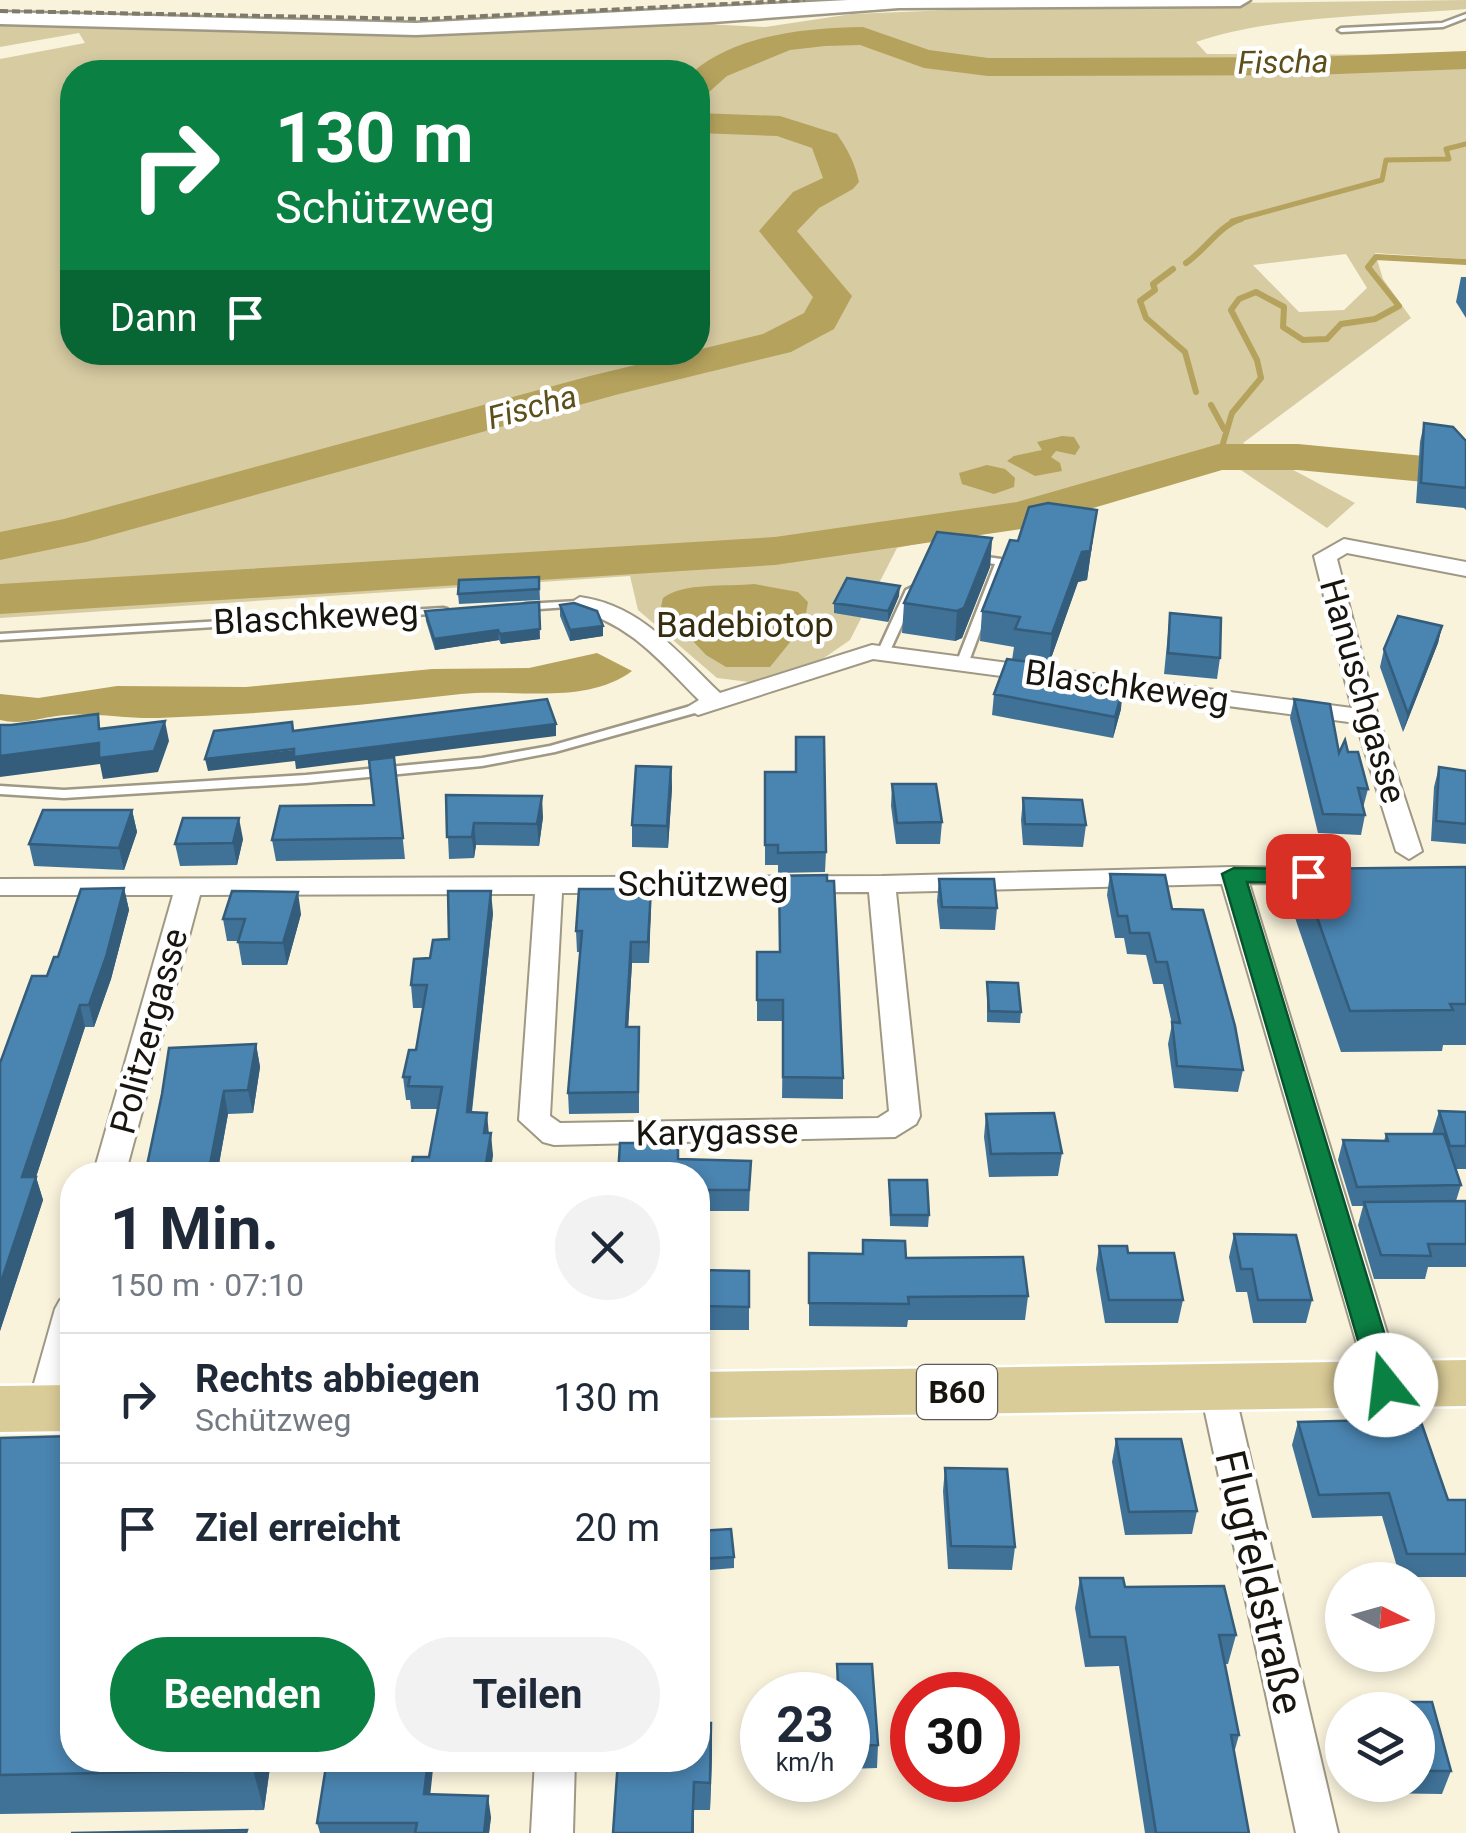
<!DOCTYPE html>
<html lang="de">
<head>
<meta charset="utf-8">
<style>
	body { margin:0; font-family:Roboto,sans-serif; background:#f2f2f3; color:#1f2937; height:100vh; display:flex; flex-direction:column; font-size:38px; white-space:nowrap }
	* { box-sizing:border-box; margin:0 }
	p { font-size:32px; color:#747a83 }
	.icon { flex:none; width:55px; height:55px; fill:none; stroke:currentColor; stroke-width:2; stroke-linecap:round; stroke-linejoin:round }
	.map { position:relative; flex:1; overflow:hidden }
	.sheet { position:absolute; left:60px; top:1162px; width:650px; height:610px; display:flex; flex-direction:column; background:#fff; border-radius:40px; box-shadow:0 5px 15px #0003 }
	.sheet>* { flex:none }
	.banner { position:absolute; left:60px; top:60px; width:650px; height:305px; border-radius:40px; box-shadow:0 5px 15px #0003; background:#0b8043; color:#fff; overflow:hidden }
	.needle { width:65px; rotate:95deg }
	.fabs { position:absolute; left:1325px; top:1562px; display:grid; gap:20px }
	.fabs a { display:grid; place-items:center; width:110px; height:110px; border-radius:50%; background:#fff; box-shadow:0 5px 15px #0003; font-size:50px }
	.speed { position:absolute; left:740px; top:1672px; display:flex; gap:20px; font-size:50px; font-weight:700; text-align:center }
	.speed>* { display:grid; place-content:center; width:130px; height:130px; border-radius:50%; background:#fff; box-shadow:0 5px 15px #0003; line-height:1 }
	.speed small { font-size:25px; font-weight:400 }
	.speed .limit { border:15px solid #d22; background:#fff; color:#111 }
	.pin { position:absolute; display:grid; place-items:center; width:85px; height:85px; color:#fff; margin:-42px; border-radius:20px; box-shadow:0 5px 15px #0006 }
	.me { position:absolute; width:110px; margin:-55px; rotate:344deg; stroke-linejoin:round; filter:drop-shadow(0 0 8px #0008) }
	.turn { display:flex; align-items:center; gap:35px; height:210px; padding:0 50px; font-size:45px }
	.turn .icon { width:130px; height:130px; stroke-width:2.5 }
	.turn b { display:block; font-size:70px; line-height:85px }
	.then { display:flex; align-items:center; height:95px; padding:0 50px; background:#0003; gap:20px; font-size:38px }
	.round { display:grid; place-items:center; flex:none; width:105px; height:105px; border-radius:52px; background:#f2f2f3 }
	.overview { display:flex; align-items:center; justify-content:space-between; height:170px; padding:0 50px }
	h1 { font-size:60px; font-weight:700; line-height:75px }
	.button { display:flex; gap:20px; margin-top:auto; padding:20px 50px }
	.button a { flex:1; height:115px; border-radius:60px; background:#0b8043; color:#fff; font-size:40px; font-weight:700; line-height:115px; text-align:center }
	.button a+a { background:#f2f2f3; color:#1f2937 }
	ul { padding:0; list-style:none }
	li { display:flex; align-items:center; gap:30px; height:130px; padding:0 50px; border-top:2px solid #e0e1e3 }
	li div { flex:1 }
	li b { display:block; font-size:38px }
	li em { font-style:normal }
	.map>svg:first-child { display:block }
</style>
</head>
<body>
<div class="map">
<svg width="1466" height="1833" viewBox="0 0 1466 1833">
	<rect width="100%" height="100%" fill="#f9f3dc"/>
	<!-- green -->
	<path fill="#d7cba2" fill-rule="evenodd" d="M1466 0V9C1383 16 1273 15 1196 42L1207 54 1466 55V259L1375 253 1383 279 1411 318 1243 443 1355 503 1327 528 1229 462 1012 524 897 548 850 640 808 669 749 682 717 678 638 610 630 576 0 618V59L85 43 79 33 0 47V20L390 33 663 22 765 27 852 14 1071 5ZM72 72H698V352H72ZM1346 254 1367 288 1344 310 1299 312 1253 265Z"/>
	<!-- water -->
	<path fill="#b5a25d" d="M1062 436 1074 437 1080 447 1075 455 1056 451 1051 457 1060 463 1062 471 1035 476 1007 461 1014 456 1042 450 1037 442Z
		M987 465 1005 469 1015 478 1014 487 994 494 962 484 959 473Z
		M754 584 798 592 808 602 804 625 770 667H726L706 655 661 607 663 598C684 582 726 587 754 584Z
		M597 653 632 671C585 706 515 688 461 694 360 706 260 714 158 718 128 719 97 713 67 715 43 716 24 726 0 720V694L38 698 117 686 246 687 432 669 529 668Z"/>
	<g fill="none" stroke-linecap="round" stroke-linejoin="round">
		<!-- stream-far1 -->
		<path stroke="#b5a25d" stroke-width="5" d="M1232 221 1382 180 1386 160 1449 159 1446 149 1466 144"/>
		<!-- stream -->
		<path stroke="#b5a25d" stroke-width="6" d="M1186 263C1204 251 1221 224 1241 219
			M1173 269 1153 284 1155 290 1140 301 1146 318 1185 352 1196 392
			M1211 405 1224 429
			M1219 457 1232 413 1261 378 1257 360 1231 310 1239 299 1256 292 1284 307 1283 327 1303 340 1327 339 1341 324 1375 319 1399 306 1368 267 1376 257 1466 262"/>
		<!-- river -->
		<path fill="#b5a25d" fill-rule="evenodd" d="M863 27 929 50 988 58 1313 57 1466 51V69L1313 75 988 76 924 68 860 45 825 46 790 50 727 76 709 92 698 94V72H693C737 34 807 28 863 27Z
			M698 113 780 116 837 134C848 150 855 163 859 182L853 189 819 208 797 231 852 296 834 329 791 352 619 394 86 542 0 560V532L64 519 590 376 763 334 804 313 813 297 759 231 793 192 823 178 812 148 777 136 698 133Z
			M1219 444H1298L1466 460V486L1298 470H1222L1022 529 775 565 0 614V584L775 537 1017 502Z"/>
		<defs>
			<path id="service" d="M1466 14V18L1443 27 1341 32 1338 30 1341 28 1442 23Z
				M973 555 1001 559 1006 562 968 664 962 668 956 664 995 564 969 560V556Z
				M912 587 918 590 889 653 883 657 879 655 877 653 906 590Z
				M578 601 584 604 582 606 525 610 519 607 525 604Z
				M443 608 447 609V613L0 640V634Z
				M698 704 702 705 704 708 702 711 555 752 482 766 306 783 64 798 0 794V786L64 790 306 775 482 758 550 746Z"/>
			<path id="minor" d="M1344 539 1466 562V576L1347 553 1337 559 1378 717 1422 851 1409 859 1396 851 1356 723 873 659 698 715 686 708 699 700C658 659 630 623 572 609L569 604 580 597C641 605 678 653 720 693L872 645 1352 708 1314 556Z
				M1233 867 1335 868 1348 876 1335 884 1249 883 1403 1385 1398 1395 1386 1399 1374 1395 1369 1385 1222 884 896 892 920 1116 916 1124 895 1137 554 1145 543 1142 519 1120 535 894 200 895 125 1175H93L173 895H0V879L882 876ZM869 892 889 1111 878 1118 560 1123 550 1116 562 893Z
				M72 1296V1371L57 1418 45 1422 33 1418 27 1408 55 1309 60 1300Z
				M1217 1375 1229 1379 1234 1389 1338 1833H1296L1200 1389 1205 1379Z
				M535 1760H575L573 1833H531Z"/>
			<path id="secondary" d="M848 0H1250L1240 6 899 8 713 22 416 35 0 24V12L416 23Z"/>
			<path id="primary" d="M1466 1360V1406L698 1418V1372Z
				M72 1385V1431L0 1432V1386Z"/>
		</defs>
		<!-- service casing -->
		<use href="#service" stroke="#9f9884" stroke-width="5"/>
		<!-- minor casing -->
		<use href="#minor" stroke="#9f9884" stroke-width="4"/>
		<!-- secondary casing -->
		<use href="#secondary" stroke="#9f9884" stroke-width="5"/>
		<!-- primary casing -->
		<use href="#primary" stroke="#fff" stroke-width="5"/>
		<!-- service -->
		<use href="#service" fill="#fff" fill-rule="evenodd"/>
		<!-- minor -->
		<use href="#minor" fill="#fff" fill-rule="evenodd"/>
		<!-- secondary -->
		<use href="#secondary" fill="#fff" fill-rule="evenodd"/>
		<!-- primary -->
		<use href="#primary" fill="#dacc98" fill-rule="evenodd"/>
		<!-- rail -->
		<path stroke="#7e7a6c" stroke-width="4" stroke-dasharray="8 4" stroke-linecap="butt" d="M0 11 425 19 805 0"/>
	</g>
	<!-- wall -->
	<path fill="#407297" d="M1461 277H1466V318L1456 302Z
		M1424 423 1466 441V510L1464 508 1416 503 1420 442Z
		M1097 510 1087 580 1078 582 1049 664 1012 660 1014 647 980 641 982 611 1018 541Z
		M992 538 990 567 962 638 955 641 902 633 904 603Z
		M539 577 540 600 459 604 458 594Z
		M899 596 888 622 834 613V603Z
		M560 605 603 626V636L570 641 560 616Z
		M425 611 540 639 501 644 499 640 435 650 426 621Z
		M1170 613 1220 658 1217 679 1164 674Z
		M1442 626 1438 643 1403 732 1380 667 1384 649Z
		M1044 664 1043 676 1121 709 1113 738 992 715 994 694Z
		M1294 699 1368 789 1363 808 1365 815 1361 835 1318 833 1290 718Z
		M394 757 405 859 276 861 272 840 374 805Z
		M671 767 672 788 668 848 632 847V825Z
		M1439 767 1466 771V844L1431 841 1434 787Z
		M765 772 826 852 825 872 778 873V865H765Z
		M892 784 942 822 940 844H896L891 806Z
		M446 795 543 817 539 846 476 845 474 858 449 859Z
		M1023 798 1086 825 1083 847 1023 845 1021 820Z
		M132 810 137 832 124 870 34 866 29 844Z
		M243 839 237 865 180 866 175 844Z
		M1466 867V1045H1443L1442 1051 1341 1052 1292 909 1300 869Z
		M1110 874 1172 909 1243 1070 1238 1092 1174 1088 1168 1044 1172 1024 1163 984H1153L1146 955 1127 954 1124 938H1115L1107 895Z
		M939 879 997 908 995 930 940 929 937 901Z
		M827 881 843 1078V1099L782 1098 783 1021H757V952H779Z
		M124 888 129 910 111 979 94 1027H85L36 1177 43 1200 0 1331V1063L47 976Z
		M651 889 649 963H632L628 1027 639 1048V1113L569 1114 568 1093 580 952H577L576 931Z
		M493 913 472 1112 489 1133 493 1156 429 1157 438 1109H411L410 1100H406L403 1077 416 1050 423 1008H413L411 985 430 958 449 939Z
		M301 914 287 965H242L238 941H227L223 919Z
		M987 982 1021 1012 1020 1023 987 1022Z
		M256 1044 260 1067 253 1113 228 1114 217 1175H145Z
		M1439 1111 1466 1112V1169H1455L1461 1185 1456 1201H1466V1267H1428L1425 1279H1374L1358 1225 1363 1206H1352L1338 1160 1343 1140 1384 1141 1386 1134H1432Z
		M986 1114 1062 1153 1058 1176 989 1177 984 1137Z
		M751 1161 749 1211H698V1175Z
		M889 1180 929 1215 928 1227 890 1226Z
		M1234 1234 1312 1300 1306 1323H1253L1247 1292H1236L1229 1257Z
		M863 1240 906 1258 1028 1296 1025 1320H908L907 1327 809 1326V1253L862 1254Z
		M1099 1246 1128 1253 1183 1300 1178 1323H1105L1096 1269Z
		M698 1270 749 1271V1330H702L701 1352H698Z
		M1298 1422 1448 1500H1466V1577H1400L1382 1516 1312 1518 1292 1445Z
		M0 1438 72 1760H271L264 1810 0 1814Z
		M1116 1439 1197 1511 1192 1534 1125 1535 1112 1462Z
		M945 1468 1015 1547 1012 1570 948 1569 943 1491Z
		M698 1531 734 1557V1568L698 1571Z
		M1080 1578 1125 1587 1236 1635 1228 1664H1225L1239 1735 1234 1753 1249 1833H1145L1119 1666 1085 1667 1075 1608Z
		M837 1664 878 1745 877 1768 848 1769V1695H836Z
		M1363 1702H1432L1451 1771 1442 1794 1371 1793 1369 1785H1418V1710H1360Z
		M712 1751 710 1810H695L613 1833Z
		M430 1794 491 1817 489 1833H320L317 1823Z"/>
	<!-- shaded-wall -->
	<path fill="#345c7b" d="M1097 510 1087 580 1078 582 1049 664 1052 634Z
		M992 538 990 567 962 638 955 641 957 611Z
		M900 586 899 596 888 622V611Z
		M539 602 540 639 501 644 500 634Z
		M603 626V636L570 641V630Z
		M1442 626 1438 643 1403 732 1408 714Z
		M498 630 499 640 435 650 434 639Z
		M1123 688 1121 709 1113 738 1115 717Z
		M165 721 169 741 158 772 103 779 100 764 0 777V756L99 743Z
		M556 724V736L296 769 295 761 208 771 205 759Z
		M671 767 672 788 668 848 667 826Z
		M542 796 543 817 539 846 537 824Z
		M132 810 137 832 124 870 119 848Z
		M239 818 243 839 237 865 233 843Z
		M474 823 476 845 474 858 472 837Z
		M124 888 129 910 111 979 94 1027 89 1005Z
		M651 889V909L649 963 648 942Z
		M491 891 493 913 469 1135 467 1112Z
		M298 892 301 914 287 965 283 943Z
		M631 942 632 963 627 1048 626 1027Z
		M80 1005 85 1027 36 1177 43 1200 0 1331V1285L22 1177Z
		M256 1044 260 1067 253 1113 248 1090Z
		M224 1091 228 1114 217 1175H208Z
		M487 1113 489 1135 484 1133Z
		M491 1133 493 1156 490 1175H484Z
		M711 1723 712 1751 710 1810V1783Z
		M255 1760H271L264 1810 253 1770Z
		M428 1760H434L428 1816 424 1794Z
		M694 1782V1833H692Z
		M488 1796 491 1817 489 1833H484Z"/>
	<!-- building -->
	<path fill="#4a84b0" stroke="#345c7b" stroke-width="2.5" d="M1424 423 1453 427 1466 441V488L1421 483Z
		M1048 503 1097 510 1090 551 1082 552 1052 634 1015 629 1020 617 982 611 1010 540 1018 541 1029 507Z
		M937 532 992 538 964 608 957 611 904 603Z
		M539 577V589L458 594 459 580Z
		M847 578 900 586 888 611 834 603Z
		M539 602 540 629 500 634 498 630 434 639 425 611Z
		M574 603 597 611 603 626 570 630 560 605Z
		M1170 613 1221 618 1220 658 1168 653Z
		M1398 616 1442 626 1408 714 1384 649Z
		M1007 659 1044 664 1040 675 1123 688 1115 717 994 694Z
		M547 699 556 724 294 757V749L205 759 214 731 292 722 293 731Z
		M1294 699 1330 704 1339 753 1345 740 1348 752H1358L1368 789 1358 788 1365 815 1323 814Z
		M98 714 99 729 165 721 154 751 99 758V743L0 756V725H11Z
		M796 737H824L826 852 778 853V845H765V772H796Z
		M394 757 403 838 272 840 280 806 374 805 369 760Z
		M636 766 671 767 667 826 632 825Z
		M1439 767 1466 771V824L1436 821Z
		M892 784H936L942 822 897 823Z
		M446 795 542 796 537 824 474 823 472 837H447Z
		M1023 798 1082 800 1086 825 1025 824Z
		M43 810H132L119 848 29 844Z
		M183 818H239L233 843 175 844Z
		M1466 867V1004H1450L1453 1010 1350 1011 1300 869Z
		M1110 874 1165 875 1172 909 1203 910 1235 1026 1243 1070 1177 1066 1172 1022 1180 1023 1167 962H1156L1149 933H1130L1127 916H1118Z
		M827 875V881H834L843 1078 783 1077V1000H757V952H780L779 876Z
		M939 879H994L997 908 942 907Z
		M124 888 106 957 89 1005H80L22 1177H36L0 1285V1063L32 976H47L54 957H58L81 889Z
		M579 889H651L648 942H631L626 1027H639L638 1092 568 1093 582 931H576Z
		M232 891 298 892 283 943 238 942 245 919H223Z
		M448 891H491L467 1112 487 1113 484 1133H491L484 1175H410L413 1157H429L442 1087 408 1086 410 1077H403L409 1050H416L427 985H411L414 959 430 958 433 940 449 939Z
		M987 982 1018 983 1021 1012 989 1011Z
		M256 1044 248 1090 224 1091 208 1175H145L162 1094 169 1048Z
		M1439 1111 1466 1112V1146H1450Z
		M1054 1113 1062 1153 991 1154 986 1114Z
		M1386 1134H1444L1461 1185 1357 1187 1343 1140 1388 1141Z
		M620 1143H678V1159L751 1161 749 1190H698V1175H618Z
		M889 1180H927L929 1215H891Z
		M1466 1201V1244H1428L1431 1256 1381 1255 1364 1202Z
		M1234 1234 1296 1235 1312 1300H1258L1252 1269H1241Z
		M863 1240 905 1241 906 1258 1023 1257 1028 1296 908 1297 909 1304 809 1303V1253L863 1254Z
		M1099 1246H1127L1128 1253H1174L1183 1300H1109Z
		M698 1270 749 1271V1307L701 1306 700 1329H698Z
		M1420 1419 1448 1500H1466V1554H1407L1389 1493 1319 1495 1298 1422Z
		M72 1436V1760H255L253 1770 0 1775V1438Z
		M1116 1439H1181L1197 1511 1129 1512Z
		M945 1468 1007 1469 1015 1547 951 1546Z
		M731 1529 734 1557 698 1559V1531Z
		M1080 1578H1123L1125 1587 1224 1586 1236 1635H1219L1239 1735H1231L1249 1833H1156L1125 1637H1090Z
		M837 1664H872L878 1745 848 1746V1695H839Z
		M1363 1702H1432L1451 1771H1418V1710H1365Z
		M698 1723H711L710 1783 694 1782 692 1833H613L618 1760H698Z
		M327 1760H428L424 1794 488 1796 484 1833H415L417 1823H317Z
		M247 1830 246 1833H71Z"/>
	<!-- route -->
	<path fill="#0b8043" stroke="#07532c" stroke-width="2.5" d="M1234 868 1308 869 1319 876 1308 883 1247 882 1400 1385 1396 1393 1386 1397 1375 1393 1371 1385 1222 874Z"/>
	<g text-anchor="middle" stroke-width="9" stroke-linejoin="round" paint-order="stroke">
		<!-- far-water labels -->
		<g font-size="32" font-style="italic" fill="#5d4f1a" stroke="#fff">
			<text transform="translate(1283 62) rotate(-1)" y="11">Fischa</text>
			<text transform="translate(532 407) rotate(-15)" y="11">Fischa</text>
		</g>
		<!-- shield labels -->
		<rect fill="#fff" stroke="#5d5b56" stroke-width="2.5" x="917" y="1365" width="80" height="54" rx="8"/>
		<g font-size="32" font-weight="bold" fill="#17150d">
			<text x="957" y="1403">B60</text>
		</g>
		<!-- street labels -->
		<g font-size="35" fill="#17150d" stroke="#fff">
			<text transform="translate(316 617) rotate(-3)" y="12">Blaschkeweg</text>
			<text transform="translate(1127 686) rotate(8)" y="12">Blaschkeweg</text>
			<text transform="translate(1363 691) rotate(74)" y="12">Hanuschgasse</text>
			<text x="703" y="896">Schützweg</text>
			<text transform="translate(149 1031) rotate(-75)" y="12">Politzergasse</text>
			<text transform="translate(717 1132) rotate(-1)" y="12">Karygasse</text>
		</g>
		<!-- park labels -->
		<g font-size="35" fill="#362e0e" stroke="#fff">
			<text x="745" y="637">Badebiotop</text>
		</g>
		<!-- near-street labels -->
		<g font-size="42" fill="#17150d" stroke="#fff">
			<text transform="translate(1260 1582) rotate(77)" y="15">Flugfeldstraße</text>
		</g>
	</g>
</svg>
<div class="fabs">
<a><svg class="needle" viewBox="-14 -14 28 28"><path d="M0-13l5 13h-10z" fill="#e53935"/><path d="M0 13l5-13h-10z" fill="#747a83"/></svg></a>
<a><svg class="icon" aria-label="layers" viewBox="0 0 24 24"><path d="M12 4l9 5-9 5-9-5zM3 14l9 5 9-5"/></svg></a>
</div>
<div class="speed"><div>23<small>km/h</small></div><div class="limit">30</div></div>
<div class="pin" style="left:1308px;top:876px;background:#d93025"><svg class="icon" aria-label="arrive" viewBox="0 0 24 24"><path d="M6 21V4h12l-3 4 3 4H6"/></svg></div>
<svg class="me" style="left:1386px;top:1385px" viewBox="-20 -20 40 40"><circle r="19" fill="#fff"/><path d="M0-13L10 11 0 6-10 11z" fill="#0b8043"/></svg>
<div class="banner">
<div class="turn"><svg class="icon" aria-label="right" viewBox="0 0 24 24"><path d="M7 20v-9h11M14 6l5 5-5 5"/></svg><div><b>130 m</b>Schützweg</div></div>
<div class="then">Dann<svg class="icon" aria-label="arrive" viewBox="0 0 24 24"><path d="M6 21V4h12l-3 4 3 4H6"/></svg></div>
</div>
<section class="sheet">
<div class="overview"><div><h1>1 Min.</h1><p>150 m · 07:10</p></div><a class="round"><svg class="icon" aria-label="close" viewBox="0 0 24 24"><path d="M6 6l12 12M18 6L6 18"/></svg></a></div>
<ul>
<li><svg class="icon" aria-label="right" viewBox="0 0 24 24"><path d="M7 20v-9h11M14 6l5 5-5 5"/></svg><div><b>Rechts abbiegen</b><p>Schützweg</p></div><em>130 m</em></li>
<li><svg class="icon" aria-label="arrive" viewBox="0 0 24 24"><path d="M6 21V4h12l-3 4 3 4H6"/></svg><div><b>Ziel erreicht</b></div><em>20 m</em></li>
</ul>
<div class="button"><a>Beenden</a><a>Teilen</a></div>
</section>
</div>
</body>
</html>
